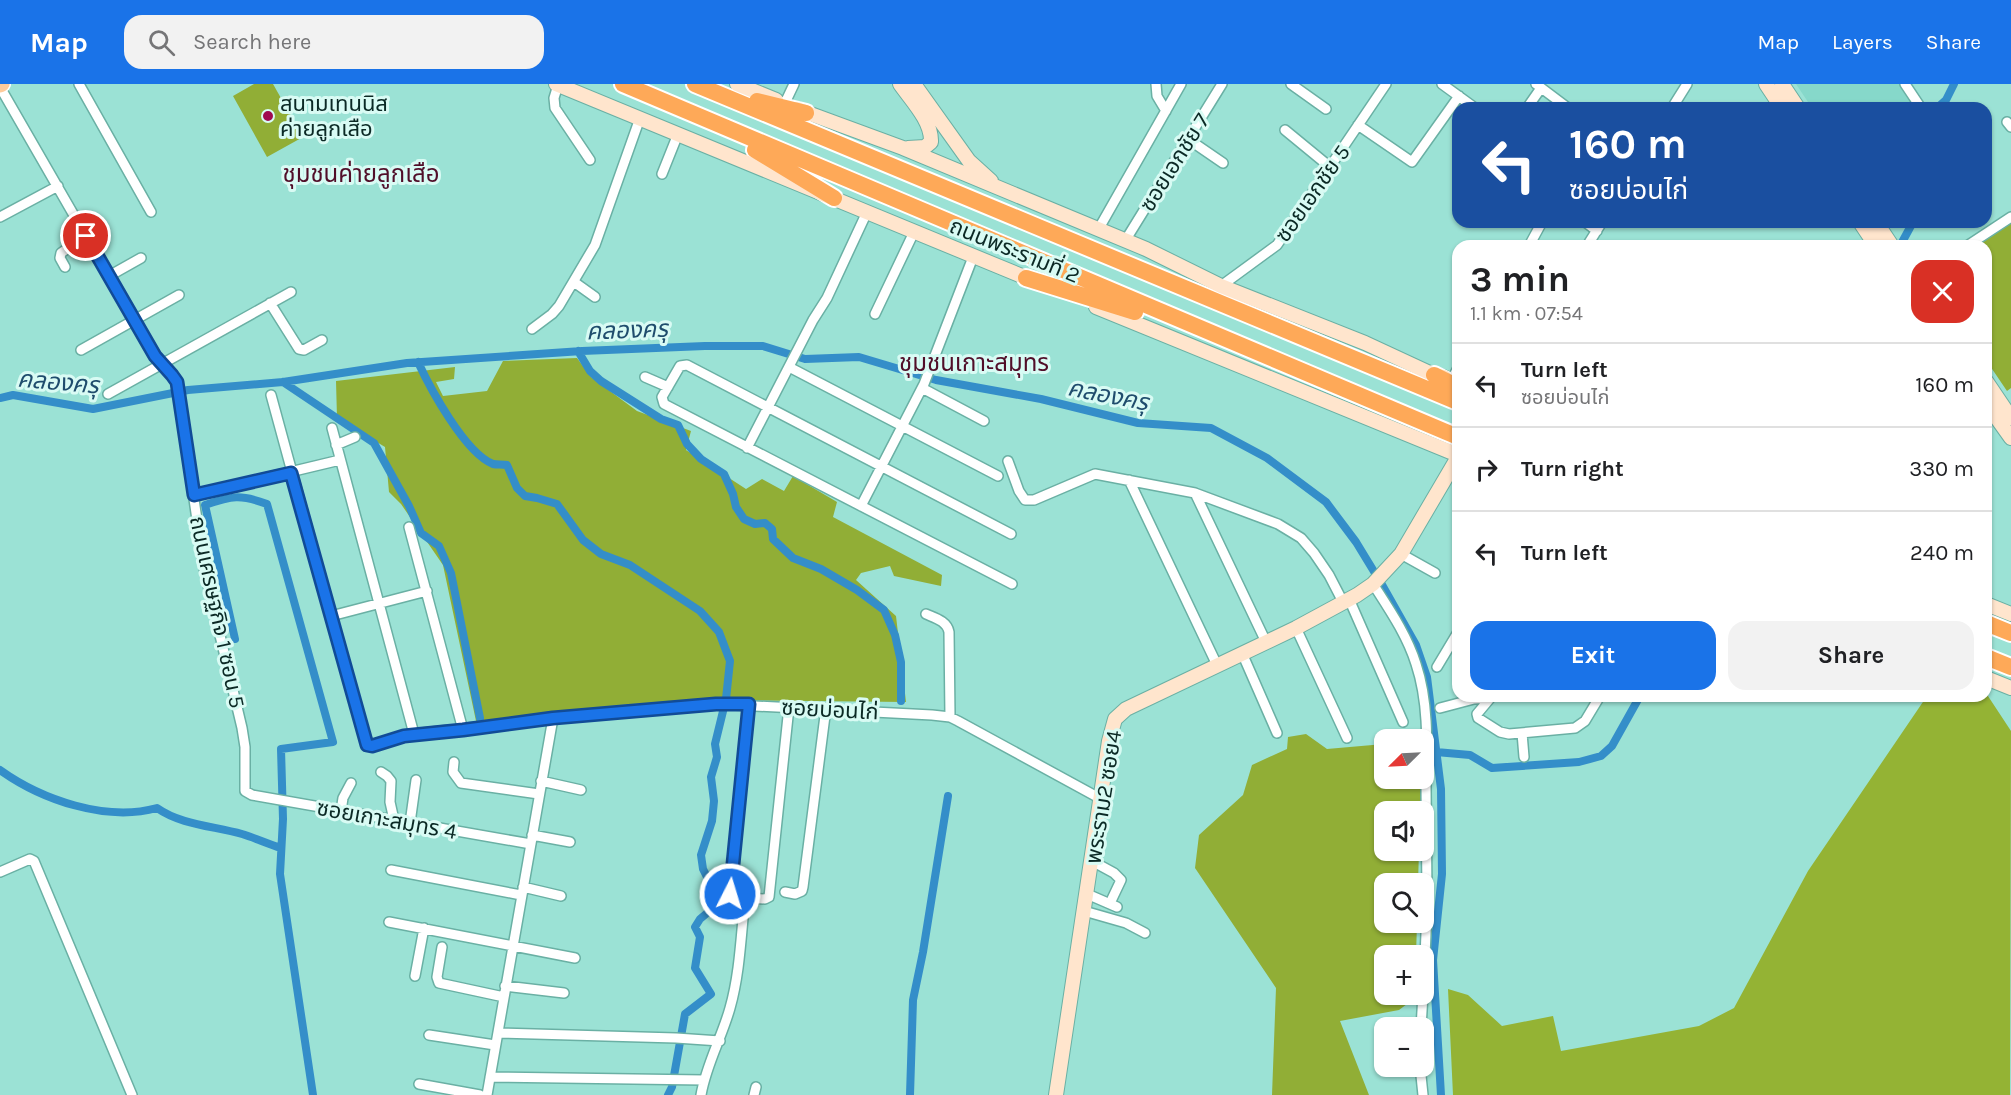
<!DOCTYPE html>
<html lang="en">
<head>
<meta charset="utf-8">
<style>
	body { margin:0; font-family:Karla,"Noto Sans Thai",sans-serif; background:#f2f2f2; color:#202124; height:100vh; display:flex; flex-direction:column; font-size:22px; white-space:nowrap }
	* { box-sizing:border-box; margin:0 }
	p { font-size:20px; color:#757577 }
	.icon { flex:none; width:33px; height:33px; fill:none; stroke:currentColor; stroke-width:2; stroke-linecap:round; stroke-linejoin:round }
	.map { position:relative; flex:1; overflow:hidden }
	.details { position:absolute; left:1452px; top:156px; width:540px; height:462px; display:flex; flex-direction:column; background:#fff; border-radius:18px; box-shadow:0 2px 4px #0004 }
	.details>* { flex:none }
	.top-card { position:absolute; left:1452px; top:18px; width:540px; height:126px; border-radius:18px; box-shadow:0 2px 4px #0004; background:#1a4fa0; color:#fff; overflow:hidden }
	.needle { width:39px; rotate:246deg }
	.fabs { position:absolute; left:1374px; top:645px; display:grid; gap:12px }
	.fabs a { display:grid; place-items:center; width:60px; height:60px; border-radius:12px; background:#fff; box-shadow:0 2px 4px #0004; font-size:30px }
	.pin { position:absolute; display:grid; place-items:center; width:51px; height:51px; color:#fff; margin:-26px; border:3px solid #fff; border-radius:50%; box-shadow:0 2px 6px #0007 }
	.me { position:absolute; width:66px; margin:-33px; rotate:5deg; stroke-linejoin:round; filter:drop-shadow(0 0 4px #0008) }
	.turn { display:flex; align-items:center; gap:21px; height:126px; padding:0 18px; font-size:27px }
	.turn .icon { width:78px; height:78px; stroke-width:2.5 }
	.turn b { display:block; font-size:42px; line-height:51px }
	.round { display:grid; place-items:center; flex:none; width:63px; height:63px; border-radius:18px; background:#f2f2f2 }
	.headline { display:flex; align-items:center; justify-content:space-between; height:102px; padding:0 18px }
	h1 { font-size:36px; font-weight:700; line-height:45px }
	.cta { display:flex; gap:12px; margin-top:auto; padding:12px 18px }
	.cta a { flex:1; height:69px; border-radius:18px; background:#1a73e8; color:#fff; font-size:24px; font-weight:700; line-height:69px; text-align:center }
	.cta a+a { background:#f2f2f2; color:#202124 }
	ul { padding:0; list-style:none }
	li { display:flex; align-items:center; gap:18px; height:84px; padding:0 18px; border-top:2px solid #e0e0e0 }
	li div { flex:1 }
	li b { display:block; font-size:22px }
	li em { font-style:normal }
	header { display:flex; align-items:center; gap:36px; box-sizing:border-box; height:84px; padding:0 30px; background:#1a73e8; color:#fff }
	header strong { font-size:28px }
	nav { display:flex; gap:33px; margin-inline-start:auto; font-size:21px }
	.search { width:420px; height:54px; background:#f2f2f2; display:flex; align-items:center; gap:15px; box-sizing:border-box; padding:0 21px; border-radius:18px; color:#757577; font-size:22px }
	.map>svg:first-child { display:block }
</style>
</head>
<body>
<header>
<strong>Map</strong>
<div class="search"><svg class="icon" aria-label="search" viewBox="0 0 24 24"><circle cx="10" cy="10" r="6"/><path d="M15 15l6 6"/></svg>Search here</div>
<nav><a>Map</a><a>Layers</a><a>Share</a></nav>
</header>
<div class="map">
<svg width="2011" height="1011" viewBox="0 0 2011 1011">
	<rect width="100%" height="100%" fill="#9be2d5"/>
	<!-- built -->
	<path fill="#86d8ca" d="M1796 0H1905L1921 24H1812Z"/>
	<!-- green -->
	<path fill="#91ae36" d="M254 0H273L303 53 267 73 233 12Z
		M2011 139V304L2007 307 1986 276V162H1977Z
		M577 274 591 293 637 327 691 347 686 366 746 405 762 395 784 407 793 392 837 418 833 433 942 491 941 502 894 492 890 482 861 489 856 496 896 532 906 618 716 616 476 637 443 481 401 420 389 408 385 363 337 334 336 297 455 283 454 295 436 298 443 312 487 307 503 277Z
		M1306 650 1327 665 1384 660V694L1422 695 1421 727 1384 728V766L1419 767 1418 799 1384 800V838L1417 839 1416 871 1384 872V910L1415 911V914L1399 926 1340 937 1369 1011H1272L1276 904 1195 784 1199 751 1243 711 1252 681 1287 665 1288 653Z"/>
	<!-- forest -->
	<path fill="#94b334" d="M1986 609 2011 647 2010 1011H1453L1448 905 1468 911 1502 942 1553 932 1561 967 1699 942 1734 924 1808 787 1927 612H1986Z"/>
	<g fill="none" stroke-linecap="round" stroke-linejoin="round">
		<!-- canal -->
		<path stroke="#348ec9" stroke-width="8" d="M1937 24 1946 16 1954 0
			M1900 162 1913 138
			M578 267 590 287 601 297 661 335 678 341 687 360 701 375 724 390 733 410 736 423 744 435 755 440 765 439 772 445 773 455 793 474 821 485 857 506 884 526 895 551 901 578V617
			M418 278C430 304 465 369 493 380 497 381 503 380 507 381L517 404 525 412 537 414 557 420 583 456 601 470 630 481 700 527 719 548 730 577 726 615 715 660 717 673 711 693 714 717 712 737 701 771 703 785 712 803V825L700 835 695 843 700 853 695 884 711 910 685 930 672 1003 668 1011
			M283 298 374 359 409 422 421 449 439 462 451 489 480 634
			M0 314 13 311 93 325 188 306 283 298 407 279 582 267 705 262H763L805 275 859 273 936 296 1041 315 1138 339 1211 344 1267 374 1326 418 1356 458 1381 499 1416 561 1427 593 1441 705 1442 790 1433 876 1441 1011
			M235 555 205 421C232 412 240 410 267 420L333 658 281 665 283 735 280 790 313 1011
			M1436 668 1470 671 1492 684 1579 678 1601 672 1612 662 1640 612
			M0 686C42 716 106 738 157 724 181 741 214 742 242 750 255 754 268 760 281 764
			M910 1011 913 916 923 868 948 712"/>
		<defs>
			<path id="street" d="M79 0 151 128
				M1156 0 1157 12 1166 27
				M1291 0 1326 25
				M1442 0 1475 24
				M1536 0 1568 24
				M1905 0 1921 24
				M558 1 554 14 555 24 590 76
				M0 3 155 272 177 298 204 484 242 644 245 663V707L252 711 531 760
				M785 19 794 0
				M1527 24 1541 4
				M1672 24 1687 0
				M2007 38 2011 43
				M1358 41 1412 78 1459 12
				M1285 46 1330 83
				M1188 55 1223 79
				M662 90 678 50
				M0 133 58 102
				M1585 138 1597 147
				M1098 146 1181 0
				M1125 157 1222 0
				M1529 162 1542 138
				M1587 162 1602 138
				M1967 162 2011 133
				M65 183 60 174 61 169 86 152
				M109 192 141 174
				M574 198 595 213
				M1221 202 1277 161 1386 0
				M270 219 299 265 304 266 322 256
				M875 230 914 148
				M532 245 552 230 559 222 595 161 640 34
				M81 266 179 211
				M789 283 998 392
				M645 293 668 303
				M1452 295 1458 284
				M922 304 984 337
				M108 310 291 208
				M271 311 365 656 369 662 414 650 618 627 716 620 932 631 950 633 958 637 1101 715
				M332 344 414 650
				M336 361 355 353
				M747 364 813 236 827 214 867 128
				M1008 377 1019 407 1025 416H1034L1095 390 1195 409 1278 440 1301 454 1314 469 1329 491 1343 518
				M1129 396 1217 581
				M1195 409 1266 558
				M194 411 340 376
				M861 422 924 300 973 173
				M409 443 463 646
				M1011 450 687 281 680 282 662 313 664 320 1012 500
				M1401 470 1435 489
				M1373 500C1389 525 1407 551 1416 580 1429 619 1427 662 1426 702 1426 739 1427 775 1427 812 1427 839 1425 867 1424 894
				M1349 515 1403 638
				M926 530C935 534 947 537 949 548L950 633
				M331 532 427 507
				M1296 544 1347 654
				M1242 569 1277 649
				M1437 583 1458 548
				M1492 612 1477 630 1478 634 1500 648 1509 650 1575 644 1585 637 1600 612
				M1440 624 1474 615 1490 614
				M1522 649 1524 673
				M454 678 453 688 461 699 539 710
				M381 688 387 692 391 697 390 718 394 736
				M541 697 581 706
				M341 727 343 714 351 699
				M410 739 416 696
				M532 751 570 758
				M1092 777 1114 789 1121 796 1112 815
				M391 786 521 811
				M0 788 30 775 34 777 132 1011
				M523 803 561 812
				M785 808 795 810 802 807 803 803 826 624
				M1087 810 1117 823
				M745 814 765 815 769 813 789 623
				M1084 827 1126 839 1145 849
				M389 838 575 874
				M442 863 437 893 439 899 504 913
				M415 892 424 844
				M505 902 564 909
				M1421 944 1423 910
				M498 949 676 954 720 957
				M429 951 495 961
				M1420 982 1423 1011
				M490 993 704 996
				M419 1000 480 1011
				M487 1011 553 634
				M701 1011C706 981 722 953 730 924 740 889 741 850 745 814H734L730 810V806L749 620
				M754 1011 756 1003"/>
			<path id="secondary" d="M556 0 1034 197
				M737 0 776 16
				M900 0C911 16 932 37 931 58L925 63 908 64
				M914 0 969 77 991 97
				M1766 0 1782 24
				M1782 0 1798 24
				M797 25 903 64 1146 165 1221 202 1365 259 1434 291 1444 293
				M1860 138 1876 162
				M1876 138 1892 162
				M1096 223 1458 371
				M1986 297 2011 334
				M1986 319 2011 354
				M1986 520 2011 530
				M1986 594 2011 604
				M1056 1011 1109 657 1115 635 1126 625 1296 544 1357 511 1373 500 1401 470 1458 373"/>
			<path id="primary" d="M0 1 2 0"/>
			<path id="highway" d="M623 0 1458 353
				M695 0 1458 318
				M757 17 806 29
				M755 66 834 114
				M1026 194 1135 228
				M1434 291 1458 303
				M1986 539 2011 549
				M1986 573 2011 583"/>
		</defs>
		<!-- street casing -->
		<use href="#street" stroke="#6ab0a4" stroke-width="12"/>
		<!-- secondary casing -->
		<use href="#secondary" stroke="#6ab0a4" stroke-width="16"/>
		<!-- primary casing -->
		<use href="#primary" stroke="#fff" stroke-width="18"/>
		<!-- highway casing -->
		<use href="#highway" stroke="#fff" stroke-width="20"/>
		<!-- street -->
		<use href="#street" stroke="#fff" stroke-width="9"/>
		<!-- secondary -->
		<use href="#secondary" stroke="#ffe5cd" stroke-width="14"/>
		<!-- primary -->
		<use href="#primary" stroke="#fecb9b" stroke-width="15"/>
		<!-- highway -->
		<use href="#highway" stroke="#fea958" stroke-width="16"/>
	</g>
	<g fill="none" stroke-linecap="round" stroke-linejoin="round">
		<defs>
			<path id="route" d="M86 152 155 272 172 291 177 298 194 411 291 389 367 661 372 662 404 652 463 646 553 634 716 620H749L730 810"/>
		</defs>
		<!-- route casing -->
		<use href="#route" stroke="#114b97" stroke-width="15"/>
		<!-- route -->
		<use href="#route" stroke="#1a73e8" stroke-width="10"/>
	</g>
	<!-- markers -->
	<circle fill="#a00a4f" stroke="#d9fbf4" stroke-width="2" cx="268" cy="32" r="6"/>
	<g text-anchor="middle" stroke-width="6" stroke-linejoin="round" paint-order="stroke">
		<!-- poi labels -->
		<g font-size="22" fill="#0b2925" stroke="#d9fbf4" text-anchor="start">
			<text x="280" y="27">สนามเทนนิส<tspan x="280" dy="25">ค่ายลูกเสือ</tspan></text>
		</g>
		<!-- street labels -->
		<g font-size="22" fill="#0b2925" stroke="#d9fbf4">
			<text transform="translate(1174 78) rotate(-58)" y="8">ซอยเอกชัย 7</text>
			<text transform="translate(1312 109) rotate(-55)" y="8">ซอยเอกชัย 5</text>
			<text transform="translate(1015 166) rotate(22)" y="8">ถนนพระรามที่ 2</text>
			<text transform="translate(218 528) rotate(78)" y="8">ถนนเศรษฐกิจ 1 ซอน 5</text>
			<text transform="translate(830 625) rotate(3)" y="8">ซอยบ่อนไก่</text>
			<text transform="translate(1103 713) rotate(-81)" y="8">พระราม2 ซอย4</text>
			<text transform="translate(387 735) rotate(10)" y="8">ซอยเกาะสมุทร 4</text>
		</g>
		<!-- neighbourhood labels -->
		<g font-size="24" fill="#510e29" stroke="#d9fbf4">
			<text x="361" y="98">ชุมชนค่ายลูกเสือ</text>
			<text x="974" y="287">ชุมชนเกาะสมุทร</text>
		</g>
		<!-- water labels -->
		<g font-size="24" font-style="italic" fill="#1f4d6d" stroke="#d9fbf4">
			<text transform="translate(627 246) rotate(-2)" y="8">คลองครุ</text>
			<text transform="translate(58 298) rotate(5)" y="8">คลองครุ</text>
			<text transform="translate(1108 311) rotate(11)" y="8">คลองครุ</text>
		</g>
	</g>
</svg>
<div class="fabs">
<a><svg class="needle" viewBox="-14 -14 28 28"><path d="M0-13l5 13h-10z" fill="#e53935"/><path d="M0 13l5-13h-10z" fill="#757577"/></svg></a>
<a><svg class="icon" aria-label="sound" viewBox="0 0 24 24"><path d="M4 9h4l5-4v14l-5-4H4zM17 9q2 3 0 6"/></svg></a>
<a><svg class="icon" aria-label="search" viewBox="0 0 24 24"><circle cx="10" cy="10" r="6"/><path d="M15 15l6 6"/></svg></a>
<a>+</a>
<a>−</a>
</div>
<div class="pin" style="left:86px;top:152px;background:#d93025"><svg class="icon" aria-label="arrive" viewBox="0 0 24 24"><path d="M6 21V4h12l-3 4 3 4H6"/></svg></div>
<svg class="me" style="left:730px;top:810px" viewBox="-20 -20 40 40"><circle r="17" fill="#1a73e8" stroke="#fff" stroke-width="3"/><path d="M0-11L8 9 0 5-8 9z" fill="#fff"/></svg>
<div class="top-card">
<div class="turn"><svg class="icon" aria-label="left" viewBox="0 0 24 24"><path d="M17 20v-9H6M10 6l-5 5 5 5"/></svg><div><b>160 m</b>ซอยบ่อนไก่</div></div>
</div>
<section class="details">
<div class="headline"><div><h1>3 min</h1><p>1.1 km · 07:54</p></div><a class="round" style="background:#d93025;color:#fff"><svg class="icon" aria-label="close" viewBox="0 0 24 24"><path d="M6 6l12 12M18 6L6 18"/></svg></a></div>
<ul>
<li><svg class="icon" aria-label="left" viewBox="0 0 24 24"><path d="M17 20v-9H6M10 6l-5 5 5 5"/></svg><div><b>Turn left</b><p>ซอยบ่อนไก่</p></div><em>160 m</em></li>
<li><svg class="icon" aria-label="right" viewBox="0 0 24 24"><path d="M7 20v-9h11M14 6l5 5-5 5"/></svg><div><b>Turn right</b></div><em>330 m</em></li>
<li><svg class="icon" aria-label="left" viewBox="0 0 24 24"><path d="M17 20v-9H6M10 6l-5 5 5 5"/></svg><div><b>Turn left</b></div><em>240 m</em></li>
</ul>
<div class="cta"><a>Exit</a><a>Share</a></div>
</section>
</div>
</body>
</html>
